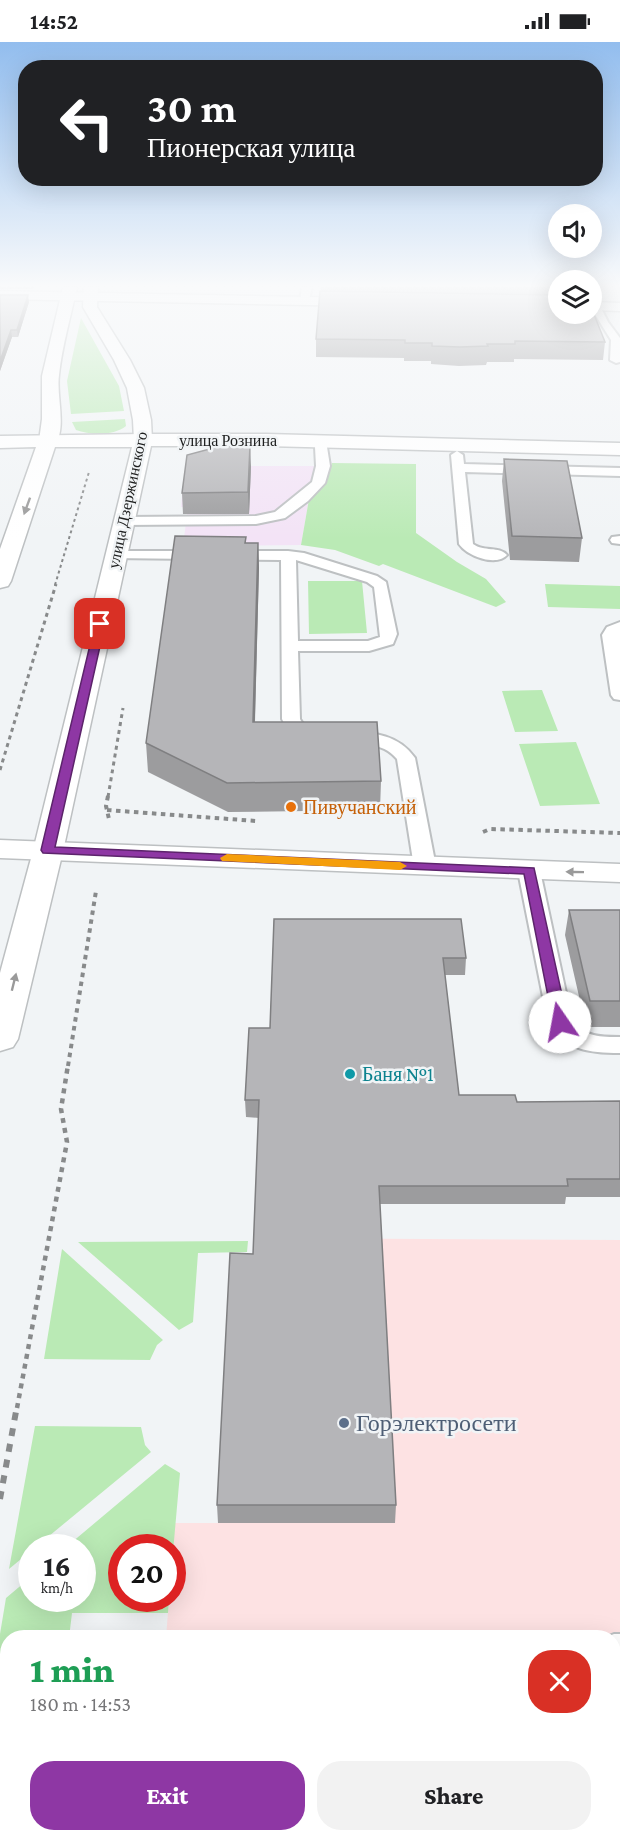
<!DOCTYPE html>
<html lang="en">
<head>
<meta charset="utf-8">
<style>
	body { margin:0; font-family:"Crimson Pro",serif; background:#f2f2f2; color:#202124; height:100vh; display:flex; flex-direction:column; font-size:22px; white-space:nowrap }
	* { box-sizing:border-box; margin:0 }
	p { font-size:20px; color:#757577 }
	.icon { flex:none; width:33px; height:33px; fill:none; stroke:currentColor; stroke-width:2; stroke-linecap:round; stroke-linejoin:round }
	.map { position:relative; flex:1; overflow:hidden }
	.drawer { position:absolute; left:0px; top:1588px; width:621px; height:212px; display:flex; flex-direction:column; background:#fff; border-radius:24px 24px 0 0; box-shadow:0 6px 24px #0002 }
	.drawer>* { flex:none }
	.hud { position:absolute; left:18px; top:18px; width:585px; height:126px; border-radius:24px; box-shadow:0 6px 24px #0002; background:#202124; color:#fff; overflow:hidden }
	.fabs { position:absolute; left:548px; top:162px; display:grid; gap:12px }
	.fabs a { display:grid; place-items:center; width:54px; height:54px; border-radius:50%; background:#fff; box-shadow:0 6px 24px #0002; font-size:30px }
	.speed { position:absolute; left:18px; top:1492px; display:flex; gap:12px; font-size:30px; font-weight:700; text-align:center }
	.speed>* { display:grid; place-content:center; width:78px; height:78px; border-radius:50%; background:#fff; box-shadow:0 6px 24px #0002; line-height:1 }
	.speed small { font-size:15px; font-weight:400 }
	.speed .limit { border:9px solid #d22; background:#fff; color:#111 }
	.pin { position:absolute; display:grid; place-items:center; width:51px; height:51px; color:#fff; margin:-26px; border-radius:12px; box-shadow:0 3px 9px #0006 }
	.me { position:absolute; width:66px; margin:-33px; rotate:348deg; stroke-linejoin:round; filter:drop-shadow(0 0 4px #0008) }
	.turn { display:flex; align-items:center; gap:21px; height:126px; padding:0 30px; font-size:27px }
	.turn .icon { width:78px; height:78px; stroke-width:2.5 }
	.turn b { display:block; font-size:42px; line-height:51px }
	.round { display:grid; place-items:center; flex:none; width:63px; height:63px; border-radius:24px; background:#f2f2f2 }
	.head { display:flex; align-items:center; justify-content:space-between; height:102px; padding:0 30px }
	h1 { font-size:36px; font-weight:800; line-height:45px; color:#1e9e55 }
	.button { display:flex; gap:12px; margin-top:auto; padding:12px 30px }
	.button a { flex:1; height:69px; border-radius:24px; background:#8e37a4; color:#fff; font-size:24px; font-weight:800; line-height:69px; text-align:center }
	.button a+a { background:#f2f2f2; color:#202124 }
	.status { display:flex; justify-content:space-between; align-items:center; height:42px; padding:0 30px; background:#fff; direction:ltr }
	.status svg { height:16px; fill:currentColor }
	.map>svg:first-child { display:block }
</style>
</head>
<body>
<div class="status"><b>14:52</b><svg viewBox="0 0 49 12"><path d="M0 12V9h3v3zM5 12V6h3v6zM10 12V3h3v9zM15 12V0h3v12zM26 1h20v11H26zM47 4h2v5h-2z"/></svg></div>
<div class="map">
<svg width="620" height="1799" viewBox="0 0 620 1799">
	<rect width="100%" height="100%" fill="#f1f4f6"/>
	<!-- commercial -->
	<path fill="#f3e3f6" d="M241 424H331L326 442 309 457 301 503 183 504 188 465H181L183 444Z"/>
	<!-- industrial -->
	<path fill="#fde2e3" d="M255 1196 620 1198V1799H8L9 1792H614V1596H166L169 1557H172L174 1481H218L254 1229Z"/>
	<!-- green -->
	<path fill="#baeab5" d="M81 276 119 344 124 369 71 372 67 339Z
		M125 377 126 384C114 394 90 393 76 388L72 380Z
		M332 421 416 422V491L457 520 486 537 506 560 496 565 383 522 379 524 335 508 301 503 309 457 326 442Z
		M308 539H362L367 591 309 592Z
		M545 542 620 544V567L548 565Z
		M542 648 558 689 515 690 502 649Z
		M576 700 600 762 540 764 519 702Z
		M248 1199 247 1210 198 1211 193 1280 179 1288 78 1200Z
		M62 1207 163 1298 157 1303 150 1318 44 1317Z
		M35 1384 141 1385 145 1403 151 1410 9 1527Z
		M165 1422 180 1431 173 1510 172 1506H122V1557H169L168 1571H72L69 1596H8V1792L0 1799V1592L6 1556 31 1535 32 1557H82V1506H65Z"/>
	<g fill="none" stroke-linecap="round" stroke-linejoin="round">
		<defs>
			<path id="service" d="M302 245H312L308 261 300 259Z
				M591 253 596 256 608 280 620 296V320L616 321 610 318 611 298 591 266Z
				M321 401 327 405 330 424 325 441 308 459 285 476 256 482 124 483 117 479 124 475 256 474 275 470 312 440 316 424 315 405Z
				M457 409 463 413 464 422 620 426V434L465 430 473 502C484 510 499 504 507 513 496 525 467 514 459 502L451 413Z
				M620 494V502L612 501 610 498 612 495Z
				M116 509H288L304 511 377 534 386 540 397 592 393 602 369 609H298L300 677C305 688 318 686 324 695L322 699C305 703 289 692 282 677L281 518 111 516 109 513ZM296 518 367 540 374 545 380 595 368 599H298Z
				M620 580V658L614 657 611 653 602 593 607 585Z
				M348 690C374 690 399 693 415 716L436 825 432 829 425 831 418 829 414 825 397 717C381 698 362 705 341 700L339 696 341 692Z
				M529 823 536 825 540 829 572 979C585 995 601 995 620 995V1011C588 1011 566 1008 548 980L518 829 522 825Z
				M614 1592H620V1628H614V1596H604Z"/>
			<path id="minor" d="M0 249 364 256 371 260 364 264 0 257Z
				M591 260 620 261V269L591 268Z"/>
			<path id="tertiary" d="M63 245H77C71 274 62 304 59 333 56 354 67 385 55 403H41L39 399 42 377V334Z
				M84 245H98L97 265 130 318 144 346 151 378 152 398 150 402H136L134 398 133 378 127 346 114 318 83 265Z
				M0 798 620 822V840L0 816Z"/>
			<path id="secondary" d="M143 392H266L620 401V413L266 404H151L63 809 18 997 13 1005 0 1009V931L33 809 132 405H55L11 539 8 544 0 546V507L36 405 0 406V394Z"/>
		</defs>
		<!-- service casing -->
		<use href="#service" stroke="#bdc0c2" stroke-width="4"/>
		<!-- minor casing -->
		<use href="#minor" stroke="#bdc0c2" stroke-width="3"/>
		<!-- tertiary casing -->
		<use href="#tertiary" stroke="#bdc0c2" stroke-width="3"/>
		<!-- secondary casing -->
		<use href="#secondary" stroke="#bdc0c2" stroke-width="3"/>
		<!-- path-far4 -->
		<path stroke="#888a8b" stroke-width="2" stroke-dasharray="3 3" stroke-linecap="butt" d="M55 543 89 430"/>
		<!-- path-far3 -->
		<path stroke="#888a8b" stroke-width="3" stroke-dasharray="4 4" stroke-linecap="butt" d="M0 728 56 542
			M108 755 123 666"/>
		<!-- path-far2 -->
		<path stroke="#888a8b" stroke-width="4" stroke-dasharray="4.5 4.5" stroke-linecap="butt" d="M108 754 106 764 109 777
			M107 768 256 779
			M483 790 490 787 620 791
			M68 1024 96 849"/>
		<!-- path-far1 -->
		<path stroke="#888a8b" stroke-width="4.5" stroke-dasharray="5 5" stroke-linecap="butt" d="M17 1366 67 1100 61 1067 68 1023"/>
		<!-- path -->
		<path stroke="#888a8b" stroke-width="6" stroke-dasharray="8 8" stroke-linecap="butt" d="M0 1457 17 1364"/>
		<!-- service -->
		<use href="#service" fill="#fff" fill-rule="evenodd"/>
		<!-- minor -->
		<use href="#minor" fill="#fff" fill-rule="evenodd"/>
		<!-- tertiary -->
		<use href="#tertiary" fill="#fff" fill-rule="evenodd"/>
		<!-- secondary -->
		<use href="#secondary" fill="#fff" fill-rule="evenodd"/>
	</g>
	<!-- wall -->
	<path fill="#9c9c9e" d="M0 245H34L33 247H0Z
		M321 245H558V272L605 300 603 318 514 317V320H487L486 323 459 324 431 322V319H404V316L316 315V297Z
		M0 253 29 260 18 295H12L0 329Z
		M504 417 582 496 579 520 510 518 502 439Z
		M251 424 249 472H183L182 451Z
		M246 501H258L259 526 255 680 381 739 380 768 228 770 148 730 146 701Z
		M569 868H620V985H586L565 893Z
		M274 877 466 916 465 933H445L459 1053 517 1060 620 1059V1155H566L565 1162H380L396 1463 395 1481H218L217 1463 253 1212 259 1076 246 1075 245 1058 270 986Z"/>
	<!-- shaded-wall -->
	<path fill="#7f7f81" d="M28 253 29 260 18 295 17 288Z
		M11 288 12 295 0 329V319Z
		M250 403 251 424 249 472 248 450Z
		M258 501 259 526 254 709 253 680Z"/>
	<!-- building -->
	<path fill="#b5b5b8" stroke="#7f7f81" stroke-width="1.5" d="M320 249 558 253V272H591V265L605 300 515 299V302H487L488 304 460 305 432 304V301H405V298L316 297Z
		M0 253H28L17 288H11L0 319Z
		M250 403 248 450 182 451 187 413 217 405Z
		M504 417 567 419 582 496 512 494Z
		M175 494 246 495 245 501H258L253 680H377L381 739 227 741 146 701Z
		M569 868H620V959H590Z
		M274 877H461L466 916H443L459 1053H515L517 1060 620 1059V1137H567L568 1144H379L396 1463H217L230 1211 253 1212 259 1058H245L249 986H270Z
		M614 1655H620V1799H0L8 1746V1792H614Z"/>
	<!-- one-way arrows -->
	<defs><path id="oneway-solid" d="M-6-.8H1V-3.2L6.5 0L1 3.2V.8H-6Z" transform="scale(1.5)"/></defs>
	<g fill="#9a9a9a">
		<use href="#oneway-solid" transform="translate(27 464) rotate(110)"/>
		<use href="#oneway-solid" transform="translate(575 830) rotate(-179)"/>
		<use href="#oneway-solid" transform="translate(14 940) rotate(-76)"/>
	</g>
	<!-- sky -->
	<linearGradient id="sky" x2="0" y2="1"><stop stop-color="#92bdee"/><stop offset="0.49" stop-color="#f9fafb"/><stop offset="1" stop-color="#f9fafb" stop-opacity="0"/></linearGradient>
	<rect width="620" height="497" fill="url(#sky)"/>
	<!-- route -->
	<path fill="#8e37a4" stroke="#5c246b" stroke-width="1.5" d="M100 579 105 582 55 805 534 826 568 980 566 983H555L553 980 524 832 43 811 41 808 95 582Z"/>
	<!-- slow -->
	<path fill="#f59e0b" d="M227 812 400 820 407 824 400 828 222 819 220 816Z"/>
	<!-- markers -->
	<circle fill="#e8710a" stroke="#f1f4f6" stroke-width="2" cx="291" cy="765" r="6"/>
	<circle fill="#0f9aa8" stroke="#f1f4f6" stroke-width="2" cx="350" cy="1032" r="6"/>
	<circle fill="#5c6f8a" stroke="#f1f4f6" stroke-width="2" cx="344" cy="1381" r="6"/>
	<g text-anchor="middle" stroke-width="5" stroke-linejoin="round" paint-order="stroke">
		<!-- far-street labels -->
		<g font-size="16" fill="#1e1f1f" stroke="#f1f4f6">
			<text x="228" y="404">улица Рознина</text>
			<text transform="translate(127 458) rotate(-78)" y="6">улица Дзержинского</text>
		</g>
		<!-- food labels -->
		<g font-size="20" fill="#c56008" stroke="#f1f4f6" text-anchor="start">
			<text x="303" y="772">Пивучанский</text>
		</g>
		<!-- culture labels -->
		<g font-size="20" fill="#0d838f" stroke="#f1f4f6" text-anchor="start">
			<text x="362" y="1039">Баня №1</text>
		</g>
		<!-- near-service labels -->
		<g font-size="24" fill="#4e5e75" stroke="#f1f4f6" text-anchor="start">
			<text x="356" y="1389">Горэлектросети</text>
		</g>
	</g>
</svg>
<div class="fabs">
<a><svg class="icon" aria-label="sound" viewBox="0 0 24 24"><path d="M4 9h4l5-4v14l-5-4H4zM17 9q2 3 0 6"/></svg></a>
<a><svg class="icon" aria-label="layers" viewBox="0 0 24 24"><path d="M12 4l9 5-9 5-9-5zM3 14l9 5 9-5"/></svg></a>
</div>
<div class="speed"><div>16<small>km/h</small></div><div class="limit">20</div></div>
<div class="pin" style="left:100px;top:582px;background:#d93025"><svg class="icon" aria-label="arrive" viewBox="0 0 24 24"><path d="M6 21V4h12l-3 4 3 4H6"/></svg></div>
<svg class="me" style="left:560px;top:980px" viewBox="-20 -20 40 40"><circle r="19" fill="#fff"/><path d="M0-13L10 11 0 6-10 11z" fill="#8e37a4"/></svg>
<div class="hud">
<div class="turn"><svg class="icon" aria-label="left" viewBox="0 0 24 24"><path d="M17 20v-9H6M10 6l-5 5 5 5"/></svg><div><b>30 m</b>Пионерская улица</div></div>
</div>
<section class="drawer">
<div class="head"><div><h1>1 min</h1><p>180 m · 14:53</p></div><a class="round" style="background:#d93025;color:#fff"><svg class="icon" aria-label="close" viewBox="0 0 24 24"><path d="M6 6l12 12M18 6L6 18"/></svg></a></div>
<div class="button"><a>Exit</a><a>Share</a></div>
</section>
</div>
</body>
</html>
